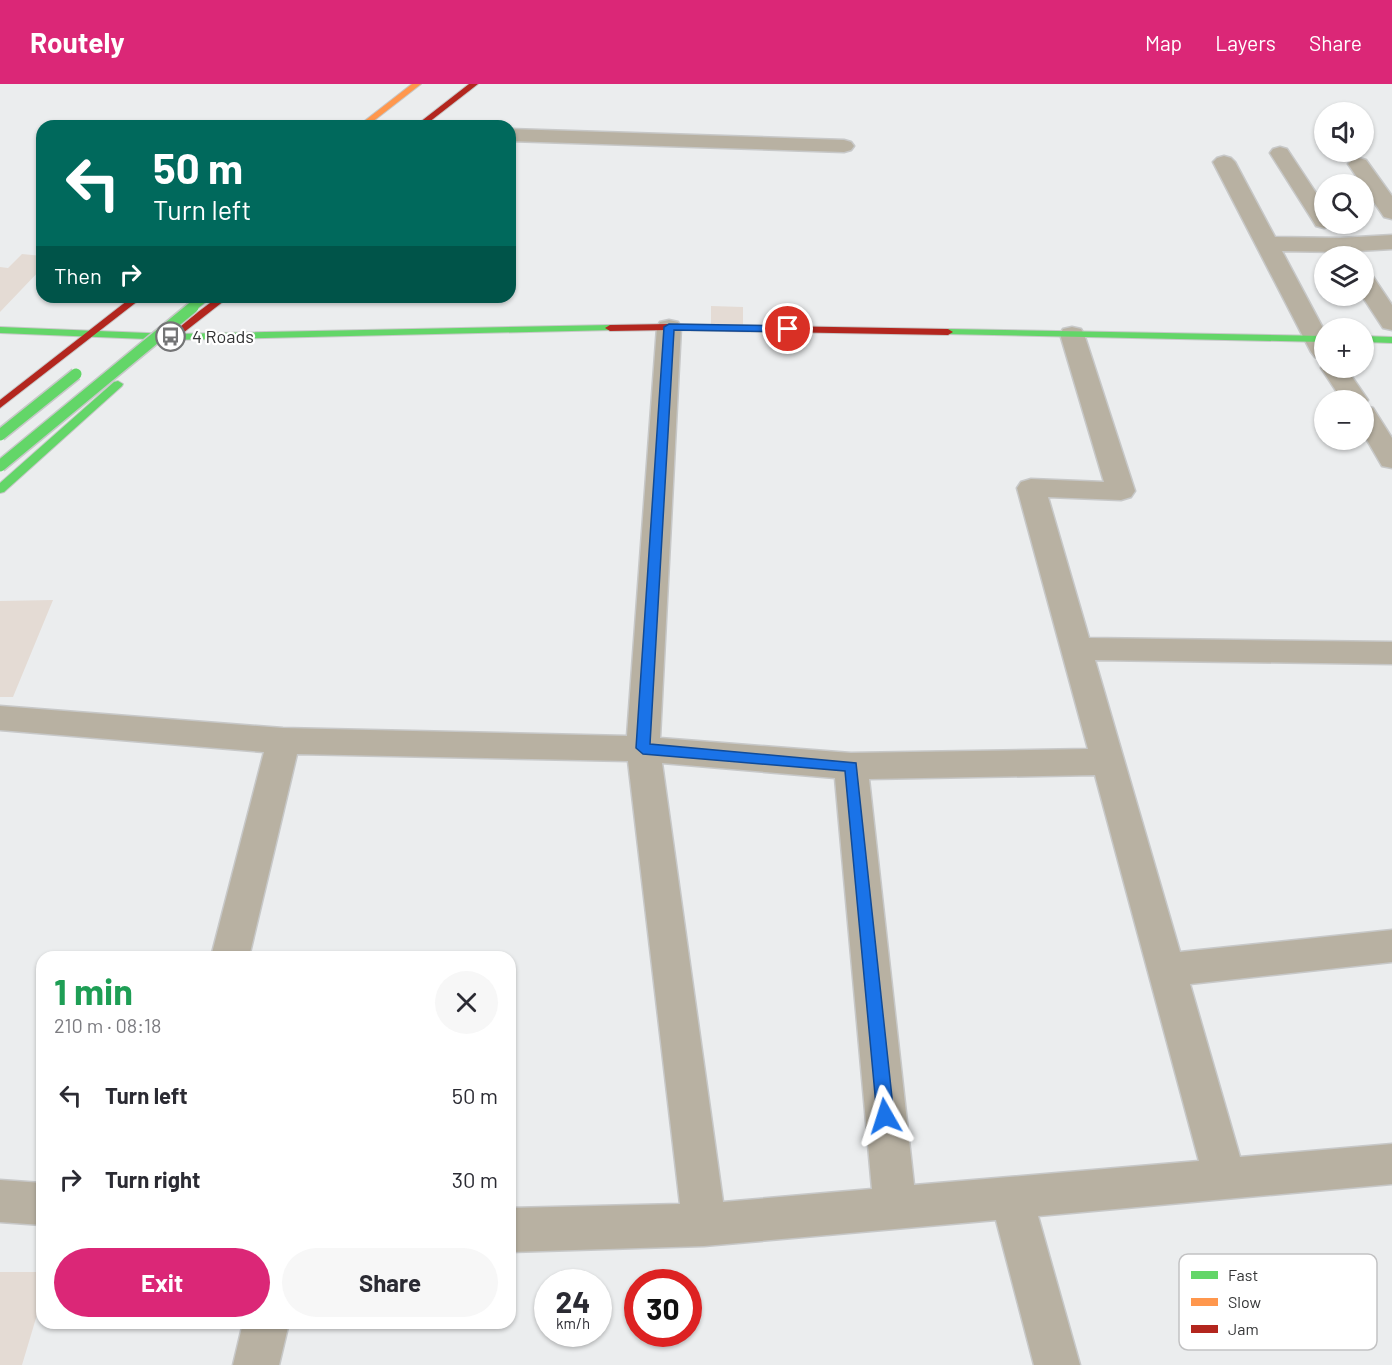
<!DOCTYPE html>
<html lang="en">
<head>
<meta charset="utf-8">
<style>
	body { margin:0; font-family:Barlow,sans-serif; background:#f7f7f7; color:#2b2b33; height:100vh; display:flex; flex-direction:column; font-size:22px; white-space:nowrap }
	* { box-sizing:border-box; margin:0 }
	p { font-size:20px; color:#7c7c81 }
	.icon { flex:none; width:33px; height:33px; fill:none; stroke:currentColor; stroke-width:2; stroke-linecap:round; stroke-linejoin:round }
	.map { position:relative; flex:1; overflow:hidden }
	.drawer { position:absolute; left:36px; top:867px; width:480px; height:378px; display:flex; flex-direction:column; background:#fff; border-radius:18px; box-shadow:0 2px 4px #0004 }
	.drawer>* { flex:none }
	.guide { position:absolute; left:36px; top:36px; width:480px; height:183px; border-radius:18px; box-shadow:0 2px 4px #0004; background:#00695c; color:#fff; overflow:hidden }
	.fabs { position:absolute; left:1314px; top:18px; display:grid; gap:12px }
	.fabs a { display:grid; place-items:center; width:60px; height:60px; border-radius:50%; background:#fff; box-shadow:0 2px 4px #0004; font-size:30px }
	.speed { position:absolute; left:534px; top:1185px; display:flex; gap:12px; font-size:30px; font-weight:700; text-align:center }
	.speed>* { display:grid; place-content:center; width:78px; height:78px; border-radius:50%; background:#fff; box-shadow:0 2px 4px #0004; line-height:1 }
	.speed small { font-size:15px; font-weight:400 }
	.speed .limit { border:9px solid #d22; background:#fff; color:#111 }
	.pin { position:absolute; display:grid; place-items:center; width:51px; height:51px; color:#fff; margin:-26px; border:3px solid #fff; border-radius:50%; box-shadow:0 2px 6px #0007 }
	.me { position:absolute; width:66px; margin:-33px; rotate:354deg; stroke-linejoin:round; filter:drop-shadow(0 0 4px #0008) }
	.turn { display:flex; align-items:center; gap:21px; height:126px; padding:0 18px; font-size:27px }
	.turn .icon { width:78px; height:78px; stroke-width:2.5 }
	.turn b { display:block; font-size:42px; line-height:51px }
	.then { display:flex; align-items:center; height:57px; padding:0 18px; background:#0003; gap:12px; font-size:22px }
	.round { display:grid; place-items:center; flex:none; width:63px; height:63px; border-radius:32px; background:#f7f7f7 }
	.summary { display:flex; align-items:center; justify-content:space-between; height:102px; padding:0 18px }
	h1 { font-size:36px; font-weight:700; line-height:45px; color:#1e9e55 }
	.action { display:flex; gap:12px; margin-top:auto; padding:12px 18px }
	.action a { flex:1; height:69px; border-radius:36px; background:#db2777; color:#fff; font-size:24px; font-weight:700; line-height:69px; text-align:center }
	.action a+a { background:#f7f7f7; color:#2b2b33 }
	ul { padding:0; list-style:none }
	li { display:flex; align-items:center; gap:18px; height:84px; padding:0 18px }
	li div { flex:1 }
	li b { display:block; font-size:22px }
	li em { font-style:normal }
	header { display:flex; align-items:center; gap:36px; box-sizing:border-box; height:84px; padding:0 30px; background:#db2777; color:#fff }
	header strong { font-size:28px }
	nav { display:flex; gap:33px; margin-inline-start:auto; font-size:21px }
	.map>svg:first-child { display:block }
</style>
</head>
<body>
<header>
<strong>Routely</strong>
<nav><a>Map</a><a>Layers</a><a>Share</a></nav>
</header>
<div class="map">
<svg width="1392" height="1281" viewBox="0 0 1392 1281">
	<rect width="100%" height="100%" fill="#ebedee"/>
	<!-- building -->
	<path fill="#e4dbd4" d="M22 170 42 172V184L0 228V183L8 184Z
		M711 222 743 223V242H711Z
		M53 516 13 613H0V517Z
		M0 1188H42V1214L22 1281H0Z"/>
	<g fill="none" stroke-linecap="round" stroke-linejoin="round">
		<defs>
			<path id="street" d="M510 45 844 56 851 58 854 62 851 66 844 68 510 57Z
				M1280 63 1287 65 1324 121V140H1333L1332 142 1324 144 1316 142 1313 137 1270 69 1273 65Z
				M1224 72 1231 74 1235 78 1275 153 1340 154 1392 151V165L1340 168 1282 167 1324 246V275L1315 273 1311 268 1213 78 1217 74Z
				M1359 74 1366 76 1392 112V135L1384 133 1348 80 1352 76Z
				M1364 189 1372 191 1392 221V246L1383 244 1362 212Z
				M669 236 678 238 681 243 660 654 851 669 1088 665 1017 404 1021 398 1031 395 1104 398 1060 250 1063 245 1072 243 1081 245 1084 250 1135 407 1131 413 1121 416 1048 413 1089 554 1392 558V580L1095 576 1180 868 1392 846V878L1190 900 1240 1073 1392 1060V1100L1038 1132 1080 1281H1034L996 1136 704 1162 510 1168V1124L680 1120 628 677 297 670 249 873H211L264 668 0 646V622L283 644 627 652 657 243 660 238ZM662 679 835 694 872 1105 723 1118ZM1095 691 1199 1077 914 1101 869 695Z
				M1324 279V284H1346L1368 316 1364 322V316H1342L1321 284Z
				M1364 322 1373 324 1392 354V384L1382 382 1364 351Z
				M0 1096 42 1099V1141L0 1138Z
				M243 1239H289L279 1281H233Z"/>
			<path id="fast" d="M610 241 614 242V246L171 256 0 249V243L171 250Z
				M948 245 1324 252V258L944 250V246Z
				M1364 252 1392 253V259L1364 258Z
				M118 297 123 300 122 302 4 408 0 409V399L114 298Z"/>
			<path id="slow" d="M412 0H421L367 42H358Z"/>
			<path id="jam" d="M469 0H478L424 42H415Z
				M132 213H143L0 324V316Z
				M218 213H229L174 256H166V252Z
				M669 240 948 245 953 248 948 251 669 246 610 247 605 244 610 241Z"/>
		</defs>
		<!-- street casing -->
		<use href="#street" stroke="#c7c8c8" stroke-width="3"/>
		<!-- fast casing -->
		<use href="#fast" stroke="#c7c8c8" stroke-width="2"/>
		<!-- slow casing -->
		<use href="#slow" stroke="#c7c8c8" stroke-width="2"/>
		<!-- jam casing -->
		<use href="#jam" stroke="#c7c8c8" stroke-width="2"/>
		<!-- street -->
		<use href="#street" fill="#b8b1a2" fill-rule="evenodd"/>
		<!-- fast -->
		<use href="#fast" fill="#63d668" fill-rule="evenodd"/>
		<!-- slow -->
		<use href="#slow" fill="#ff974d" fill-rule="evenodd"/>
		<!-- jam -->
		<use href="#jam" fill="#b3261e" fill-rule="evenodd"/>
		<defs>
			<path id="fast-bridge-far1" d="M191 224 205 213"/>
			<path id="fast-bridge" d="M0 351 76 290
				M0 382 193 223"/>
		</defs>
		<!-- fast-bridge-far1 casing -->
		<use href="#fast-bridge-far1" stroke="#c7c8c8" stroke-width="11" stroke-linecap="butt"/>
		<!-- fast-bridge casing -->
		<use href="#fast-bridge" stroke="#c7c8c8" stroke-width="14" stroke-linecap="butt"/>
		<!-- fast-bridge-far1 -->
		<use href="#fast-bridge-far1" stroke="#63d668" stroke-width="9"/>
		<!-- fast-bridge -->
		<use href="#fast-bridge" stroke="#63d668" stroke-width="11"/>
	</g>
	<!-- route -->
	<path fill="#1a73e8" stroke="#114b97" stroke-width="1.5" d="M669 240 788 242 793 245 788 248 674 246 650 660 856 679 894 1032 891 1037 885 1039 879 1037 877 1032 845 687 643 670 636 664 664 243Z"/>
	<!-- icons -->
	<defs>
		<symbol id="bus-ring" viewBox="-11 -11 22 22"><circle r="9.5" fill="#fff" stroke="#747576" stroke-width="1.5"/><path d="M-5-6H5V4H4V6H2V4H-2V6H-4V4H-5ZM-3.5-4V0h7V-4ZM-3.5 1.2v1.5H-2V1.2ZM2 1.2v1.5H3.5V1.2Z" fill="#747576"/></symbol>
	</defs>
	<g fill-rule="evenodd">
		<use href="#bus-ring" x="154" y="236" width="33" height="33"/>
	</g>
	<g text-anchor="middle" stroke-width="4.5" stroke-linejoin="round" paint-order="stroke">
		<!-- far-poi labels -->
		<g font-size="18" fill="#343536" stroke="#fff" text-anchor="start">
			<text x="192" y="259">4 Roads</text>
		</g>
	</g>
	<!-- legend -->
	<rect x="1179" y="1170" width="198" height="96" rx="9" fill="#fff" stroke="#c2c2c3" stroke-width="1.5"/>
	<rect x="1191" y="1187" width="27" height="8" fill="#63d668"/>
	<rect x="1191" y="1214" width="27" height="8" fill="#ff974d"/>
	<rect x="1191" y="1241" width="27" height="8" fill="#b3261e"/>
	<g font-size="16" fill="#343536">
		<text x="1228" y="1197">Fast</text>
		<text x="1228" y="1224">Slow</text>
		<text x="1228" y="1251">Jam</text>
	</g>
</svg>
<div class="fabs">
<a><svg class="icon" aria-label="sound" viewBox="0 0 24 24"><path d="M4 9h4l5-4v14l-5-4H4zM17 9q2 3 0 6"/></svg></a>
<a><svg class="icon" aria-label="search" viewBox="0 0 24 24"><circle cx="10" cy="10" r="6"/><path d="M15 15l6 6"/></svg></a>
<a><svg class="icon" aria-label="layers" viewBox="0 0 24 24"><path d="M12 4l9 5-9 5-9-5zM3 14l9 5 9-5"/></svg></a>
<a>+</a>
<a>−</a>
</div>
<div class="speed"><div>24<small>km/h</small></div><div class="limit">30</div></div>
<div class="pin" style="left:788px;top:245px;background:#d93025"><svg class="icon" aria-label="arrive" viewBox="0 0 24 24"><path d="M6 21V4h12l-3 4 3 4H6"/></svg></div>
<svg class="me" style="left:885px;top:1032px" viewBox="-20 -20 40 40"><path d="M0-17L14 15 0 8-14 15z" fill="#1a73e8" stroke="#fff" stroke-width="4"/></svg>
<div class="guide">
<div class="turn"><svg class="icon" aria-label="left" viewBox="0 0 24 24"><path d="M17 20v-9H6M10 6l-5 5 5 5"/></svg><div><b>50 m</b>Turn left</div></div>
<div class="then">Then<svg class="icon" aria-label="right" viewBox="0 0 24 24"><path d="M7 20v-9h11M14 6l5 5-5 5"/></svg></div>
</div>
<section class="drawer">
<div class="summary"><div><h1>1 min</h1><p>210 m · 08:18</p></div><a class="round"><svg class="icon" aria-label="close" viewBox="0 0 24 24"><path d="M6 6l12 12M18 6L6 18"/></svg></a></div>
<ul>
<li><svg class="icon" aria-label="left" viewBox="0 0 24 24"><path d="M17 20v-9H6M10 6l-5 5 5 5"/></svg><div><b>Turn left</b></div><em>50 m</em></li>
<li><svg class="icon" aria-label="right" viewBox="0 0 24 24"><path d="M7 20v-9h11M14 6l5 5-5 5"/></svg><div><b>Turn right</b></div><em>30 m</em></li>
</ul>
<div class="action"><a>Exit</a><a>Share</a></div>
</section>
</div>
</body>
</html>
